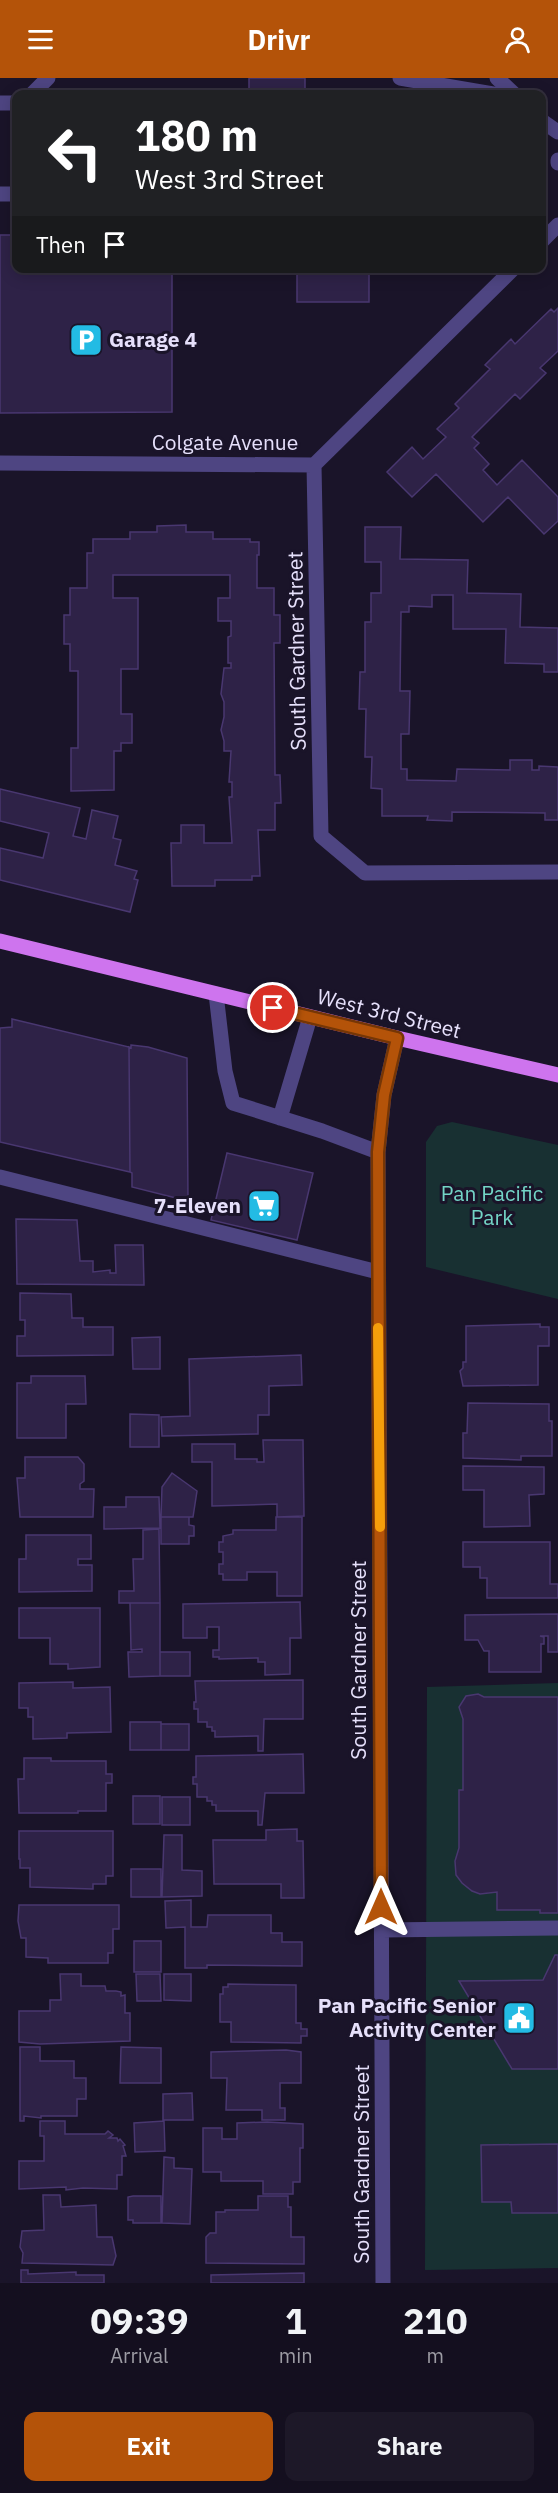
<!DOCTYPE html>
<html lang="en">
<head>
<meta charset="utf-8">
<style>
	body { margin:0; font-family:"IBM Plex Sans",sans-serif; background:#1d1828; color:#f1f3f6; height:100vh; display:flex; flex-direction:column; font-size:22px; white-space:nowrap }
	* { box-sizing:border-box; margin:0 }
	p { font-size:20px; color:#9d9ca4 }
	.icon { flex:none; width:33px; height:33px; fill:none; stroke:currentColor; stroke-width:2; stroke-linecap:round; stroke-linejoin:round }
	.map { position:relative; height:2205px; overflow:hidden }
	.panel { display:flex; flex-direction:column; background:#140f1f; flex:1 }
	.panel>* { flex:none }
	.hud { position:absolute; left:12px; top:12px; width:534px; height:183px; border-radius:12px; box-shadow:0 3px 15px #0003,0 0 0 2px #332f3d; background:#202124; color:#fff; overflow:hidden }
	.pin { position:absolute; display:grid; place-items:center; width:51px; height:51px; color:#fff; margin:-26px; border:3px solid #fff; border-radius:50%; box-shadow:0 2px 6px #0007 }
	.me { position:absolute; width:66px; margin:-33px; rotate:0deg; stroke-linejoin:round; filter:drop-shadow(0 0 4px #0008) }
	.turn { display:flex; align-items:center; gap:21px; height:126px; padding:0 24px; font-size:27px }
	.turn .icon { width:78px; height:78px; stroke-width:2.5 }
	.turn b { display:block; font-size:42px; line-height:51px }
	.then { display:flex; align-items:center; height:57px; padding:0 24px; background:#0003; gap:12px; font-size:22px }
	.eta { display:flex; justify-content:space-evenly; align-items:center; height:102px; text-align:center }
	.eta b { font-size:36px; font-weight:800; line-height:42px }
	.action { display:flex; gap:12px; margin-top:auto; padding:12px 24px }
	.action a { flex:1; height:69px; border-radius:12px; background:#b45309; color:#fff; font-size:24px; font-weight:800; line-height:69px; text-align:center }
	.action a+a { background:#1d1828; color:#f1f3f6 }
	header { display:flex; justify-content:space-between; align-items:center; height:78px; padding:0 24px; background:#b45309; color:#fff; font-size:27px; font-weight:800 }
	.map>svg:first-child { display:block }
</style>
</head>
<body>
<header><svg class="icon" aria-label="menu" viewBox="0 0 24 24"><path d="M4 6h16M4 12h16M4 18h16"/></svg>Drivr<svg class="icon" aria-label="person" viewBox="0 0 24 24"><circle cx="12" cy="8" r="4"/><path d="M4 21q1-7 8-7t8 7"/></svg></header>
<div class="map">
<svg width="558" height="2205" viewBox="0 0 558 2205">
	<rect width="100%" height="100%" fill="#1a1429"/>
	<!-- green -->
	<path fill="#183032" d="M452 1044 558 1067V1221L426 1189V1064L437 1048Z
		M558 1605V2190L425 2192 427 1609Z"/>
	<!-- building -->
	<path fill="#2e2247" stroke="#493770" stroke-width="1.5" d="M249 0H305V16H249Z
		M0 157H16V190H172V334L0 335Z
		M297 190H369V224H297Z
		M558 230V273L540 290 546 295 520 321 515 316 472 359 479 365 474 370 489 386 483 392 497 407 522 382 558 419V443L544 456 508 419 483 444 436 396 412 419 387 394 412 369 423 381 446 359 437 351 459 330 455 326 490 291 485 287 511 261 515 266 551 231 554 234Z
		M186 447V454H213V461H250V464H259V477H257V510H274V537H280V565H274L275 697H280L281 725H275V752H258L260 798H252V802H215V808H172L171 765H181V747H204V765H232L229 719H232V704H229L231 673H224V663L221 652 224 639V624L221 616 224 590H231V585H228V559L231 558V543H218V520H230V497H113V520H138V591H121V636H132V665H121V673H114V712L71 713V670H78V593H70V566H64V537H70V510H87V475H93V461H130V454H157V448Z
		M365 449H401L400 481 468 482 467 515 521 516 520 549 558 550V594H544V586L505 585 506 551H453V517H432V529L409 528V534H401L400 613H410L409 656H401V691H407V702L456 703 457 691 510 692V682H532V692H539V688L558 689V742H545V735L452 734V743L427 742 428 738H382V711L371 710 372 679H365L366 631H359L360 594H365V544H371V515H381V484H365Z
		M0 711 80 730 73 758 86 761 92 732 118 738 113 760 121 762 115 787 137 793 134 801 138 802 130 834 0 802V770L43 780 49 755 0 743Z
		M12 941 129 969 130 1094 0 1064V950L12 949Z
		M131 967 148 969 187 980 188 1123 132 1109V1095L130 1094 129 969 131 970Z
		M227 1075 313 1095 297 1162 211 1142Z
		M16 1141 77 1142 80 1183H93V1194L110 1192V1195H116L115 1167H143L144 1207 17 1206Z
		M20 1215 71 1216 72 1240H83V1249H113V1277L17 1278V1258H25V1242H20Z
		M540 1246V1249H549V1268H538V1307L463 1308 460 1293 463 1290V1284H466V1248Z
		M160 1259V1291H133L132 1260Z
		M301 1277 302 1307 269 1308V1337H258V1356L162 1358 161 1339 190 1338 189 1281Z
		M31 1298H85L86 1326H66V1360H17V1305H31Z
		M468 1325 549 1326V1343H552V1378H521V1382L463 1380V1355H467Z
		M130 1336 159 1337V1369H130Z
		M263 1362H303L304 1438 277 1439V1426L212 1428V1384H192V1366H235V1381H257V1384H264Z
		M25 1379H78L84 1386V1403L80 1406V1411H94L93 1439H20L17 1400H25Z
		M463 1388 544 1389V1416L529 1417 530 1448 484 1449V1412H463Z
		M172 1395 197 1413 193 1439H161L162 1409Z
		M126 1419H159L160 1450 104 1451V1429H126Z
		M161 1439H189V1447L194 1448V1458H189V1466H161Z
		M276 1439H302V1518H277V1494H247V1502H223V1496H219V1486H223V1474H219V1464H223V1458L233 1456V1452H276Z
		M159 1451 160 1525H119V1513H134L133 1481H143V1452Z
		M26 1457H91V1481H78V1487H92V1513L19 1514V1481H26Z
		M463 1464H550V1506H558V1520H487V1500H480V1489H463Z
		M300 1524 301 1560H290V1596L265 1597V1584H258V1580L219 1581V1579H213V1572H219V1549H207V1560H183V1526Z
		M130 1525H160V1598L129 1599 128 1574H142V1571L131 1572Z
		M19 1530H100V1589L68 1591V1586H50V1560H19Z
		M558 1536V1574H548V1558H540L544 1559V1566H541V1594H489V1573H484L478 1562H465V1537Z
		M160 1574H190V1598H160Z
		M303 1602V1641H264L263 1673H258V1658L215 1659V1653H212V1649H207V1644H198V1631H194V1624H196L195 1603Z
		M73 1604V1610L110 1609 111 1654 67 1655V1660L33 1661V1639H28V1630H19V1605Z
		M478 1616 484 1619H558V1835H540V1832H497V1814L480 1816 472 1813 462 1805 456 1797 455 1783 459 1770V1712H463V1641L459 1629 466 1618Z
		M130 1644H161V1672H130Z
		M161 1646H189V1672H161Z
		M303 1676 304 1715H265L262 1747H258V1733H216V1727H212V1723H207V1719H197V1706H193V1699H196V1678Z
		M24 1680H51V1683H106V1696H112V1705H106V1733H78V1735H19L18 1701H24Z
		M133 1718H160V1746H133Z
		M162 1719H190V1747H162Z
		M297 1751V1763H303L304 1820H281V1806H214L213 1762H266V1752Z
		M19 1753H113V1798H106V1806H93V1811L30 1809V1790H20V1781H19Z
		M164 1757H182V1792L202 1793V1818L162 1819Z
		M131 1791H161V1819H131Z
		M191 1822V1849H207L208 1837H271V1855H282V1864H302V1888L207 1887V1890H185V1849L166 1850 165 1823Z
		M19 1827H119V1851H113V1875H108V1885H48V1880L26 1879V1860H21L18 1843Z
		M134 1863H161V1894H134Z
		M555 1877H558V1991H512L459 1903 543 1902Z
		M60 1896H81V1908H105L106 1913H116L121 1914V1918L125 1917V1935H130V1963L40 1966 19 1964V1933H50V1922H61Z
		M136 1896H160L161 1923H137Z
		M164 1896H191V1923L164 1922Z
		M228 1906 296 1907V1945H301V1951H307V1958H301V1965L231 1964V1944H220V1916H223V1909H228Z
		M20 1969H40V1983H74V2000H86V2021H77V2038H41V2040L24 2038V2043H20Z
		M121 1969 161 1970V2005H120Z
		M286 1972 301 1974V2005H280V2030H285V2042H262V2032H226L227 2000H211V1974Z
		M192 2015 193 2042H163V2016Z
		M40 2043H65V2056H105L108 2053 113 2057 109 2060H117L118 2063 120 2061 125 2067 123 2068 126 2078H122V2097H117V2111L83 2110 66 2112V2109L19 2111V2083H44V2058H40Z
		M164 2043 165 2073 135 2074 134 2045Z
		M267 2044 303 2046V2070H300V2104H293V2116H263V2103H221V2094H203V2050H222V2061H237V2045Z
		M558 2066V2135H512L511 2124H482L481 2067Z
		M164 2079 174 2080V2090L192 2091 190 2146 162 2145Z
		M43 2117H60L61 2129 96 2127 97 2159H112L116 2178 113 2187 22 2185 23 2175 20 2169 22 2153 44 2152Z
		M133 2118H161V2145H133V2142H128V2119Z
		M258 2118H288V2129H291V2159H304V2186L206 2185V2159L210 2155H216V2134H225V2132H258Z
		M21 2192H28V2196L76 2194V2197H104V2205H21Z
		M304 2195V2205H211V2197Z"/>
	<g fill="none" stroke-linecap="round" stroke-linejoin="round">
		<!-- minor -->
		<path stroke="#4e4582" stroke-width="15" d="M400 0 493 16
			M497 0 514 16
			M32 16 48 0
			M0 25H16
			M542 43 558 54
			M558 82V85
			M0 116H16
			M542 163 558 147
			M0 385 314 387 514 190
			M314 387 321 758 365 795 558 794
			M216 916 225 993 233 1025 322 1053 378 1074
			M280 1040 310 939
			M0 1099 378 1194
			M382 1852 558 1850
			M383 2205 378 1074 384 1017 397 960"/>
		<!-- major -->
		<path stroke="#ce74ee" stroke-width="15" d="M0 863 397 960 558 997"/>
	</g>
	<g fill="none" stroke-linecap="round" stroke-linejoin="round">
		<defs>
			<path id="route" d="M273 930 397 960 384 1017 378 1074 381 1829"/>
		</defs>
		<!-- route casing -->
		<use href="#route" stroke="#753606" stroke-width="15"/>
		<!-- route -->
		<use href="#route" stroke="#b45309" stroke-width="10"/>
		<!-- slow -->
		<path stroke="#f59e0b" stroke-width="10" d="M378 1250 380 1449"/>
	</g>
	<!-- icons -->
	<defs>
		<symbol id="parking-square" viewBox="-11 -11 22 22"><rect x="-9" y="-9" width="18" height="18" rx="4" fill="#23bbe4" stroke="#1a1429"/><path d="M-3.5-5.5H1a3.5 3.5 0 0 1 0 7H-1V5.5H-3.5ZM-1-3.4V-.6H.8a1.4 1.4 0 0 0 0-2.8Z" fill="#fff"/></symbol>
		<symbol id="supermarket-square" viewBox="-11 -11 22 22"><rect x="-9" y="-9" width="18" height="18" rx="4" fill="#23bbe4" stroke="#1a1429"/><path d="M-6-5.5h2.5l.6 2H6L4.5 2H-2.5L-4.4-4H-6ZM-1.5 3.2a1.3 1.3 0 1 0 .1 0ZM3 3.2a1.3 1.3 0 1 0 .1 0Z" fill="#fff"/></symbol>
		<symbol id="civic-square" viewBox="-11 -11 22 22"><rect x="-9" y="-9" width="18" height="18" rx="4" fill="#23bbe4" stroke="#1a1429"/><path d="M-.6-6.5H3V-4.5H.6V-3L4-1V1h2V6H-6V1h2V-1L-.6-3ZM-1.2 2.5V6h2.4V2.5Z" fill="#fff"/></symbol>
	</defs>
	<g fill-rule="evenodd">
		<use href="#parking-square" x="67" y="243" width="38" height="38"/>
		<use href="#supermarket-square" x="245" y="1109" width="38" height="38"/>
		<use href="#civic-square" x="500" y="1921" width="38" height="38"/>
	</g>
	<g text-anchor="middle" stroke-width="6" stroke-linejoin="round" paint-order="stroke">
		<!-- poi labels -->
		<g font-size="21" font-weight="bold" fill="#e6e0fb" stroke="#1a1429" text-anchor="end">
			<text x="109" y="269" text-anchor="start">Garage 4</text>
			<text x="241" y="1135">7-Eleven</text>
			<text x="496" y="1935">Pan Pacific Senior<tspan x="496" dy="24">Activity Center</tspan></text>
		</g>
		<!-- street labels -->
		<g font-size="21" fill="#e6e0fb" stroke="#1a1429">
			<text x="225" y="372">Colgate Avenue</text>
			<text transform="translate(297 573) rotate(-91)" y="7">South Gardner Street</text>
			<text transform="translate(389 936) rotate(14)" y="7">West 3rd Street</text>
			<text transform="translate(359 1582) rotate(-90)" y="7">South Gardner Street</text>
			<text transform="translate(362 2086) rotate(-90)" y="7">South Gardner Street</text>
		</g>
		<!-- park labels -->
		<g font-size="21" fill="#73d4c6" stroke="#1a1429">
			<text x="492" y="1123">Pan Pacific<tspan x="492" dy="24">Park</tspan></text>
		</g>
	</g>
</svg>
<div class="pin" style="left:273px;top:930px;background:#d93025"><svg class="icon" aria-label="arrive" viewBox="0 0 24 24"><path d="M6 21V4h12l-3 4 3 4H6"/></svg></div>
<svg class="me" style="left:381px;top:1829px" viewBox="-20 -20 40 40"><path d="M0-17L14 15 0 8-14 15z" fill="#b45309" stroke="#fff" stroke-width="4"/></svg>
<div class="hud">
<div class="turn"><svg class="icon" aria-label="left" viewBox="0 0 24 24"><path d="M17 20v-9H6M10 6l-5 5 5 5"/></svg><div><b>180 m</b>West 3rd Street</div></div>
<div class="then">Then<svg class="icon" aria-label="arrive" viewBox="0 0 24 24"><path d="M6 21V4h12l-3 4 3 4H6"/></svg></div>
</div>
</div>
<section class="panel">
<div class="eta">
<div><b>09:39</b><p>Arrival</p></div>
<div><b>1</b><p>min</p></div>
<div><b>210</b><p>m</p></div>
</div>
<div class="action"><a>Exit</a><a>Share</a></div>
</section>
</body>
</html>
